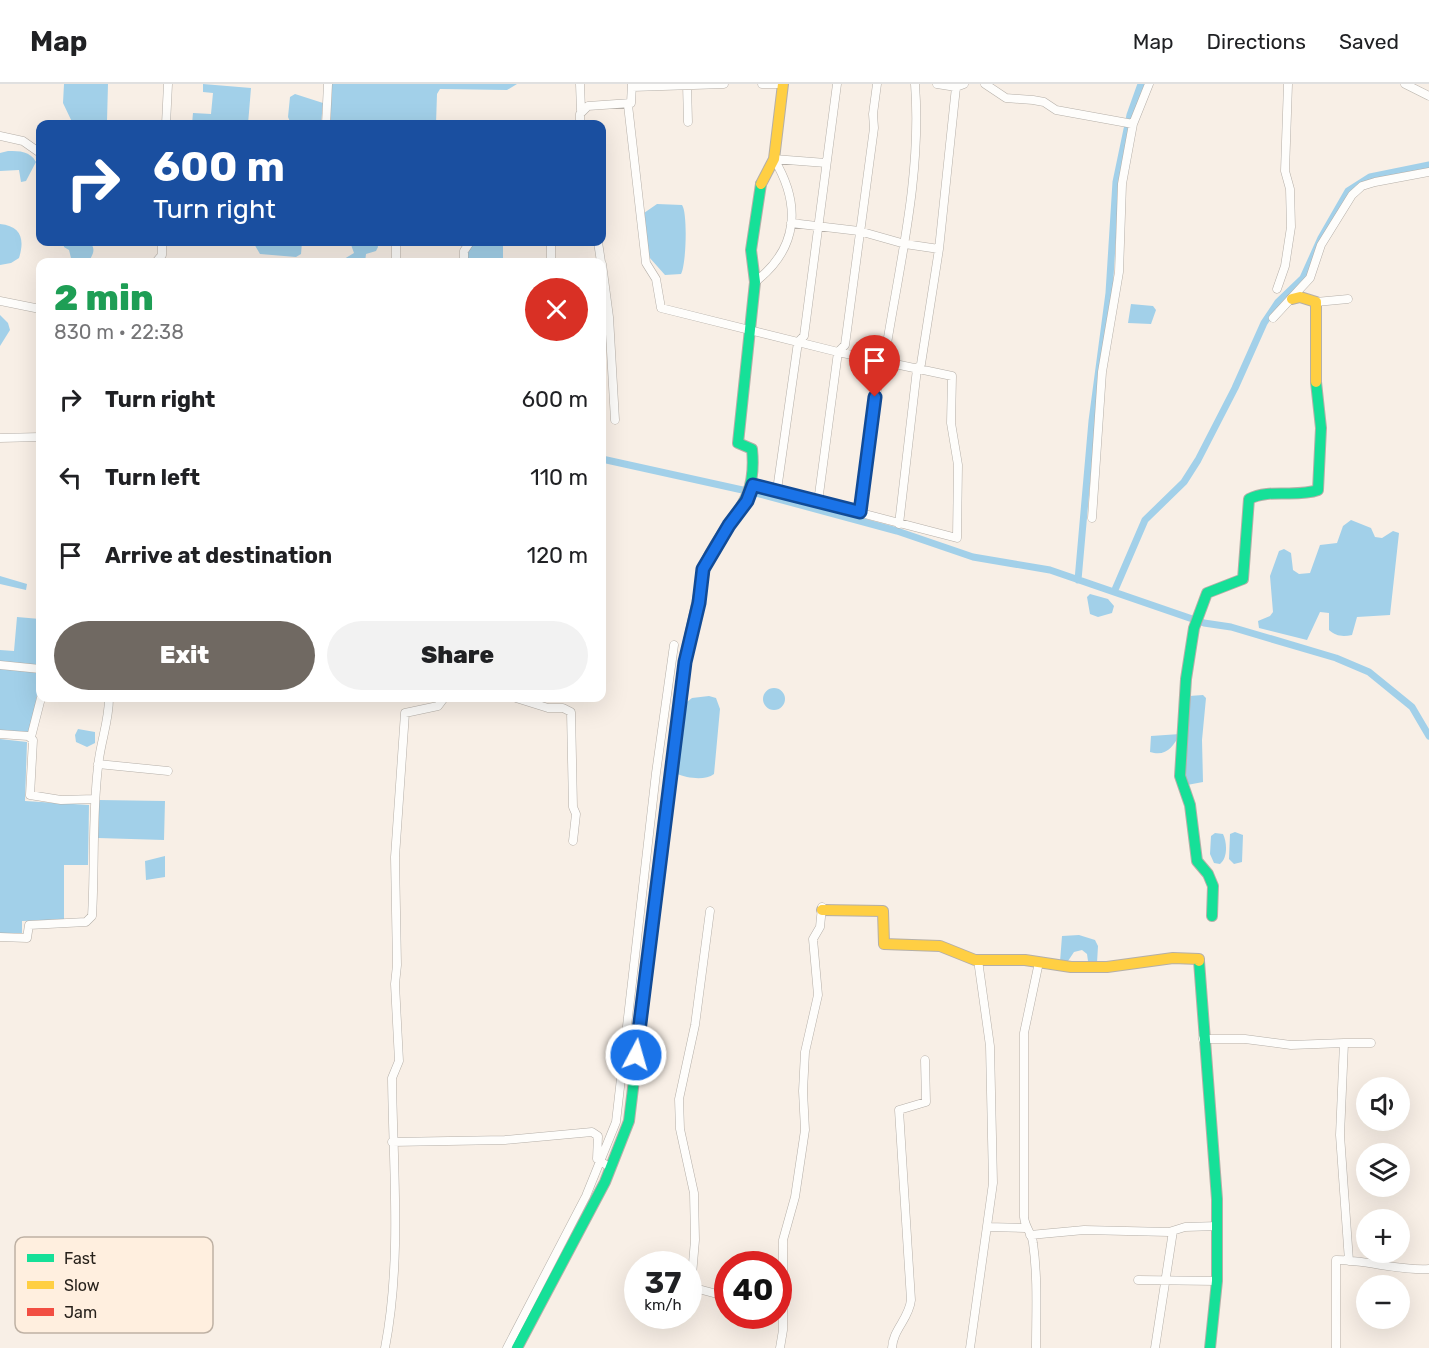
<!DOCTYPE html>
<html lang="en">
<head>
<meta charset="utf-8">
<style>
	body { margin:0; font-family:Rubik,sans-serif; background:#f2f2f2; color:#202124; height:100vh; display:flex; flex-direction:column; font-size:22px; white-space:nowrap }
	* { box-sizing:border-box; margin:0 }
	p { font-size:20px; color:#757577 }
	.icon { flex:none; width:33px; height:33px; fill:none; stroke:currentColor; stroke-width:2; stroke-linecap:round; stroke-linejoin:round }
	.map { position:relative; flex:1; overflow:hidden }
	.drawer { position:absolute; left:36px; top:174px; width:570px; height:444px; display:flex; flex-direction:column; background:#fff; border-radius:12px; box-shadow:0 6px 24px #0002 }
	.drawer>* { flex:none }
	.guide { position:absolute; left:36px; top:36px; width:570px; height:126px; border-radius:12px; box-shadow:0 6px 24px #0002; background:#1a4fa0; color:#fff; overflow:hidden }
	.buttons { position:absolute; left:1356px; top:993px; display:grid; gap:12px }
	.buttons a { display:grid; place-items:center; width:54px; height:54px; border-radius:50%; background:#fff; box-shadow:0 6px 24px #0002; font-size:30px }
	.speed { position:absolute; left:624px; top:1167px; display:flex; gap:12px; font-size:30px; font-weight:700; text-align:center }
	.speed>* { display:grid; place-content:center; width:78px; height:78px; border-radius:50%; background:#fff; box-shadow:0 6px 24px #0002; line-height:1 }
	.speed small { font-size:15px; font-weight:400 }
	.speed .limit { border:9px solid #d22; background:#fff; color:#111 }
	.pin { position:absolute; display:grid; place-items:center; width:51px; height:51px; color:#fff; margin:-62px -26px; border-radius:50% 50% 50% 0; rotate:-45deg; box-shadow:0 0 6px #0007 }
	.pin .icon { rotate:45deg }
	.me { position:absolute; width:66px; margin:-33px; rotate:6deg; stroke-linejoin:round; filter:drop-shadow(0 0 4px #0008) }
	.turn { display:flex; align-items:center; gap:21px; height:126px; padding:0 18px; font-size:27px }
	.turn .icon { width:78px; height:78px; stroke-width:2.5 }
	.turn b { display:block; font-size:42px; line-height:51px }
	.round { display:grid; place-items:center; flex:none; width:63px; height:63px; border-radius:32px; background:#f2f2f2 }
	.head { display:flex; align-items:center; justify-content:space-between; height:102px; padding:0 18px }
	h1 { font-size:36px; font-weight:800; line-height:45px; color:#1e9e55 }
	.action { display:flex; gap:12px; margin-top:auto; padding:12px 18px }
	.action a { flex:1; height:69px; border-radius:36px; background:#706962; color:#fff; font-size:24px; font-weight:800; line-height:69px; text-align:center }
	.action a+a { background:#f2f2f2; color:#202124 }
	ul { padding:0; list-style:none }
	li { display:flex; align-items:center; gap:18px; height:78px; padding:0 18px }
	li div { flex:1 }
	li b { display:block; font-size:22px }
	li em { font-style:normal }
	header { display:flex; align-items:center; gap:36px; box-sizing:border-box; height:84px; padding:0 30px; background:#fff; border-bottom:2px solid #e0e0e0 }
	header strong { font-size:28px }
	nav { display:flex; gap:33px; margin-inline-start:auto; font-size:21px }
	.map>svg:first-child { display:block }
</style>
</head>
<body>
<header>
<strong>Map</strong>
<nav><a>Map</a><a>Directions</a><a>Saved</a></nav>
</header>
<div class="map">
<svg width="1429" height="1264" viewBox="0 0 1429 1264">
	<rect width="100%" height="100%" fill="#f8efe6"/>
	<!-- water -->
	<path fill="#a2d0e9" d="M64 0H108L107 37 99 40H73L63 19Z
		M203 0 251 4 248 40H192L193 29 211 30 213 9 203 8Z
		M331 0H517L507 6 440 5 437 10 436 40H328Z
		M295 10 323 19 321 40H291L288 33 290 13Z
		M8 67C20 67 30 67 36 78L26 97 21 98 19 86 0 87V69Z
		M657 120 682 121C688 129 686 182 681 190L665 191 649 173 644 129Z
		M0 140C21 142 25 155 19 174L11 179 0 181Z
		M63 158C72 157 97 153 93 169 92 172 90 175 89 178H72L69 166 64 163Z
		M253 158H302L301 170 296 173 260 170Z
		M350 158H377L378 163 376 167 366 170 365 178H339L354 169Z
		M476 158H503V178H466L467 167Z
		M1131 220 1153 222 1156 226 1151 240 1128 239Z
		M0 231 8 239 10 246 0 262Z
		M1351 436 1371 444 1375 453 1382 454 1393 447 1399 449 1390 531 1357 533 1352 551C1342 553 1336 552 1329 546V529L1320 528 1307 556 1259 544 1258 537 1270 532 1273 528 1270 492 1279 467 1284 465 1291 469 1293 486 1299 490 1310 489 1320 461 1337 459 1343 442Z
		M0 492 27 500 26 506 0 500Z
		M1090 510 1108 515 1114 522 1112 529 1098 533 1090 530 1087 513Z
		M17 533 40 535V581L0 578V566L14 567Z
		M0 585 40 587 33 642 29 650 0 648Z
		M763 615a11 11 0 1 1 22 0a11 11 0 1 1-22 0Z
		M1203 611 1206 614 1202 656 1203 698 1187 701 1185 687 1189 612Z
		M709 612 716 614 720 625 714 690C705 697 687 694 677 690L676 684 683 621 692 614Z
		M78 645 95 648V659L87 663 76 658 75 651Z
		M1180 650C1173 663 1166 673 1150 668L1151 652Z
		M0 655 27 658 25 717 89 721 88 781H64V836L22 837V849H0Z
		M99 716 165 717 164 756 98 754Z
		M1235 748 1243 751 1242 778 1234 780 1229 775 1230 750Z
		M1215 749 1223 750C1227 758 1228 774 1220 780L1214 779 1210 770 1211 752Z
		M165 772V793L146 796 145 777Z
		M1062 852 1079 851 1095 856 1098 862 1097 879 1088 877 1087 870 1082 866 1074 868 1068 877 1060 878Z"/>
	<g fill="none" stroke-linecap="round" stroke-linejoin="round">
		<!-- canal -->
		<path stroke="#a2d0e9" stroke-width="7" d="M602 375 747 407
			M756 409 897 447 973 473 1050 486 1204 539 1231 543 1336 574 1369 588 1412 623 1429 652
			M1078 496 1092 337 1109 209 1116 98 1130 31 1141 0
			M1114 508 1145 436 1184 398 1198 376 1235 304 1264 239 1278 218 1303 194 1321 154 1348 107 1370 93 1429 81"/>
		<defs>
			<path id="street" d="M580 0 581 26
				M687 0 688 38
				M762 0H783
				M937 0 956 3 964 0
				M985 0 1006 14 1033 16 1044 18 1056 26 1133 40
				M1405 0 1429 12
				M632 3 724 0
				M628 21 646 179 656 195 661 224 838 268 952 292 951 339 958 381 957 454 753 401
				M166 40 168 0
				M326 40 328 0
				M580 40V30L588 22 631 19 632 0
				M0 52 23 57 40 69
				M774 75 826 79
				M791 139 859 147 905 160 939 165
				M396 158V178
				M551 158V178
				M598 158 601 178
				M156 178 162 171V158
				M464 178V167L470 158
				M602 180 609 233 602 234
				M755 198C799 164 801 120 774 75
				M1277 205 1285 182 1291 143 1290 105 1285 87 1288 0
				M0 217 40 225
				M1316 218 1348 215
				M609 233 615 336
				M1273 234 1310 194 1321 161 1352 111 1362 102 1375 98 1429 88
				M0 354 40 353
				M777 406 798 258 804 252 837 0
				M818 418 838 268 845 261 874 44 873 30 877 0
				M860 428 881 277 885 272C899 182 922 92 915 0
				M1092 434 1102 288 1119 188 1122 100 1133 40 1149 0
				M899 440 917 285 921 280 939 165 956 3
				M0 581 40 585
				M516 614 548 624H563L571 628 573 723 576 730 573 757
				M0 650 28 652 33 656 30 711 61 716 95 715
				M31 653 41 614
				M98 680 168 687
				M710 827 695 941 679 1015 680 1045 694 1109 695 1156 691 1203 728 1213
				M0 853 27 854 29 841 86 838 92 832C95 783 92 732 98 683 100 659 109 638 109 614
				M1203 955H1245L1291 961 1344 959
				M392 1058 505 1056 592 1048 598 1052 597 1075 611 1084
				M987 1143 1025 1144
				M1030 1151 1084 1146 1169 1148 1185 1143 1218 1142
				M1349 1177 1340 1051 1344 959H1371
				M1138 1196 1217 1197
				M385 1264C402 1176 393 1083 392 994L399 977 395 900 397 881 395 773 405 629 438 622 444 614
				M507 1264 586 1112 616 1038 656 689 674 561
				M780 1264 783 1246V1156L795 1113 805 1046 803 1007 805 968 818 911 813 855 820 843 822 823
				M892 1264C893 1245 909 1235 911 1216L899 1026 926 1018 925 976
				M970 1264 993 1099 990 962 978 876
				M1036 1264C1036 1229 1038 1194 1033 1159 1032 1149 1025 1144 1024 1133V949L1039 878
				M1155 1264 1173 1147
				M1336 1264V1176C1368 1176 1398 1187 1429 1185"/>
			<path id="fast" d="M706 478C727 432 758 423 752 365L738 359 755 198 751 166 761 100
				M1212 832 1213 802 1208 790 1197 777 1190 721 1180 692 1186 595 1194 544 1207 509 1243 495 1249 415C1270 404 1296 414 1318 406L1321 344 1316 298
				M1199 877 1217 1115V1197L1210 1264
				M517 1264 605 1098 629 1037 680 619"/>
			<path id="slow" d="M761 100 774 75 783 0
				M1292 215 1300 213 1316 218V298
				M822 826 883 827 884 860 940 862 975 876H1025L1071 883H1107L1173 874 1199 875V877"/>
			<path id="jam" d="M680 619 686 571 706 478"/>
		</defs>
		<!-- street casing -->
		<use href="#street" stroke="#b5afa8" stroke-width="9"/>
		<!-- fast casing -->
		<use href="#fast" stroke="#b5afa8" stroke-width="12"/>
		<!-- slow casing -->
		<use href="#slow" stroke="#b5afa8" stroke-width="12"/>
		<!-- jam casing -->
		<use href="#jam" stroke="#b5afa8" stroke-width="12"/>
		<!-- street -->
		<use href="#street" stroke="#fefdfb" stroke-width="8"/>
		<!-- fast -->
		<use href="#fast" stroke="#16e098" stroke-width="10"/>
		<!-- slow -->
		<use href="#slow" stroke="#ffcf43" stroke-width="10"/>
		<!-- jam -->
		<use href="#jam" stroke="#f24e42" stroke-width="10"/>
	</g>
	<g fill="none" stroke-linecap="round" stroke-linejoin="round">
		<defs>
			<path id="route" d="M636 971 685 578 699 519 703 485 729 441 747 417 753 401 860 428 875 313"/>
		</defs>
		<!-- route casing -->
		<use href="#route" stroke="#114b97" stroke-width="15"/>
		<!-- route -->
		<use href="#route" stroke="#1a73e8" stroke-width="10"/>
	</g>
	<!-- legend -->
	<rect x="15" y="1153" width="198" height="96" rx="9" fill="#ffefdf" stroke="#beb1a4" stroke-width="1.5"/>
	<rect x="27" y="1170" width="27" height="8" fill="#16e098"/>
	<rect x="27" y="1197" width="27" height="8" fill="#ffcf43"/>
	<rect x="27" y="1224" width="27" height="8" fill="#f24e42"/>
	<g font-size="16" fill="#27211b">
		<text x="64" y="1180">Fast</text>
		<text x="64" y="1207">Slow</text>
		<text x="64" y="1234">Jam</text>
	</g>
</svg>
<div class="buttons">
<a><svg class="icon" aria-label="sound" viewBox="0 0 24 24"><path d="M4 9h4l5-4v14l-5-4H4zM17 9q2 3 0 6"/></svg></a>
<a><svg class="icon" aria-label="layers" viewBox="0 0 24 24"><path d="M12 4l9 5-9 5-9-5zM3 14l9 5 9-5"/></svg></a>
<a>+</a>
<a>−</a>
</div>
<div class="speed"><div>37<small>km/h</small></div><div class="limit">40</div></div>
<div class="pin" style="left:875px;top:313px;background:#d93025"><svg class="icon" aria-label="arrive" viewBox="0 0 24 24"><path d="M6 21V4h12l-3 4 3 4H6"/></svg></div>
<svg class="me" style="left:636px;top:971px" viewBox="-20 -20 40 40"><circle r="17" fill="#1a73e8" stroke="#fff" stroke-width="3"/><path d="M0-11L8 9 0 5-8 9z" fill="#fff"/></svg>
<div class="guide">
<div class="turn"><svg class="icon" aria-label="right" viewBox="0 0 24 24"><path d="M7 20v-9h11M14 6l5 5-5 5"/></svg><div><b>600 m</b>Turn right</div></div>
</div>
<section class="drawer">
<div class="head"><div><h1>2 min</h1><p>830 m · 22:38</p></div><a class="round" style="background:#d93025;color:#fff"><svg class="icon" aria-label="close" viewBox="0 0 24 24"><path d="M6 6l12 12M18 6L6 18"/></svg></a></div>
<ul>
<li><svg class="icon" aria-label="right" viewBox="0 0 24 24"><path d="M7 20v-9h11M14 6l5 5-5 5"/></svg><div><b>Turn right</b></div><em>600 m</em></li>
<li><svg class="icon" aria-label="left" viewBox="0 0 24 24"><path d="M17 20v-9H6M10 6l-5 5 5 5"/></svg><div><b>Turn left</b></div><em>110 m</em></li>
<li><svg class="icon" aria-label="arrive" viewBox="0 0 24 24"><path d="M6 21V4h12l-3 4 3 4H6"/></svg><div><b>Arrive at destination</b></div><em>120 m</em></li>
</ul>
<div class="action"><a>Exit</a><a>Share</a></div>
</section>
</div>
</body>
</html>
